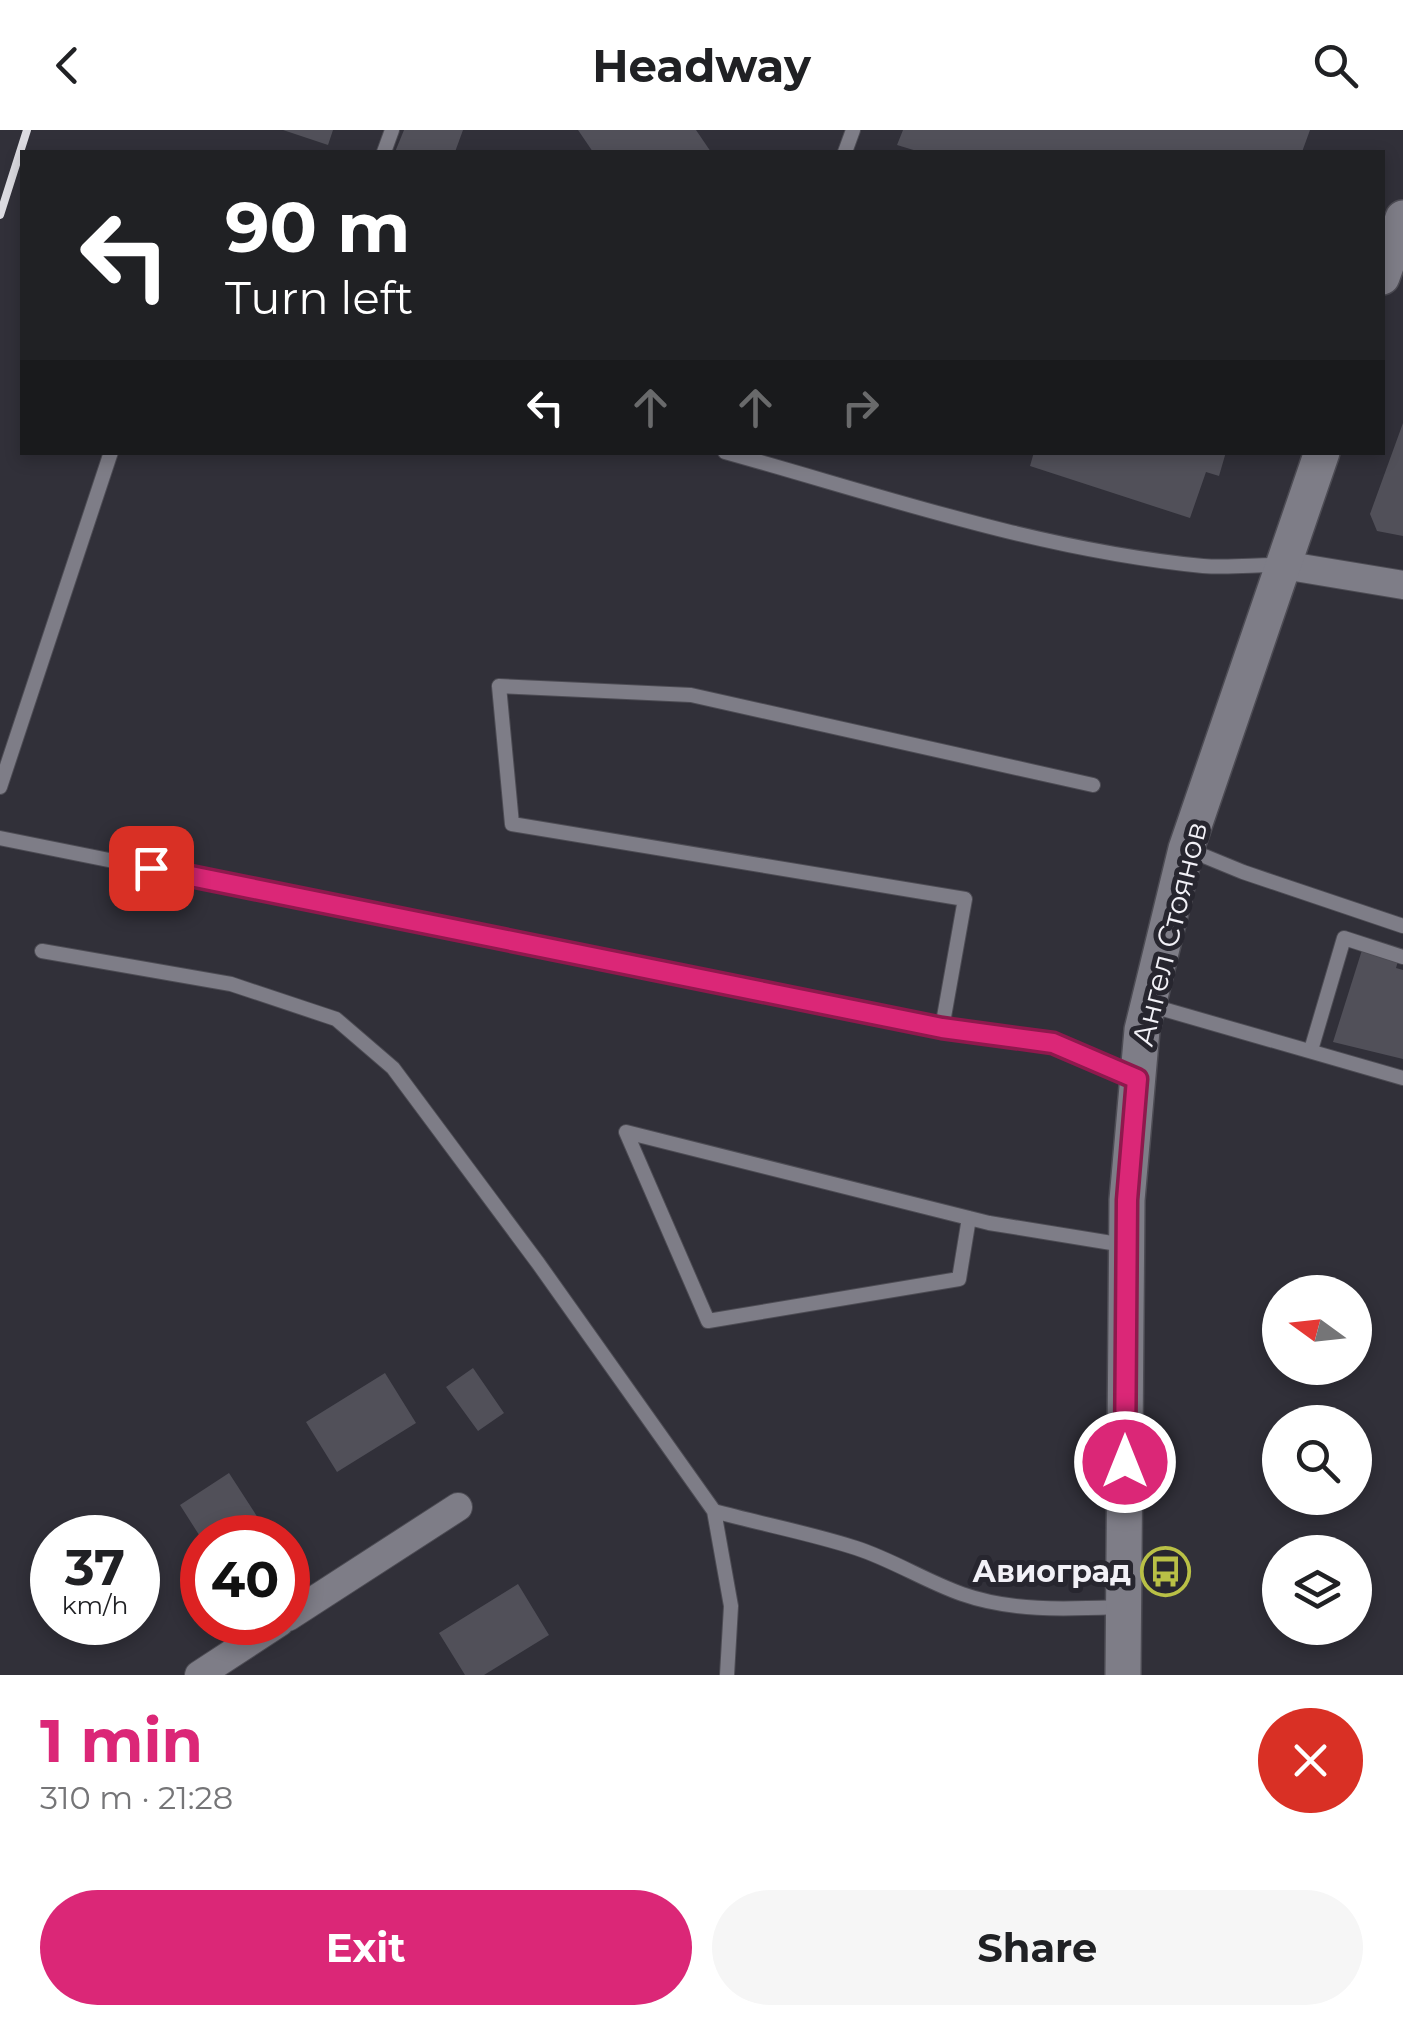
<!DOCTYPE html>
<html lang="en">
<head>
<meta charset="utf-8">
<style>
	body { margin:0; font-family:Montserrat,sans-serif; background:#f6f6f6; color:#202124; height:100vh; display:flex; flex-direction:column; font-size:38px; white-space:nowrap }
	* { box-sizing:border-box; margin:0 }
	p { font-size:32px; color:#757577 }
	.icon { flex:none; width:55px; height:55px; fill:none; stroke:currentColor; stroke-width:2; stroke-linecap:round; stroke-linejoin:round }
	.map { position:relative; height:1545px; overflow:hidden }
	.panel { display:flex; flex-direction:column; background:#fff; flex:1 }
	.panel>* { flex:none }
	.banner { position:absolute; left:20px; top:20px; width:1365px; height:305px; border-radius:0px; box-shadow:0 5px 15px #0003; background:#202124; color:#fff; overflow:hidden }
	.needle { width:65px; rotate:285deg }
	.tools { position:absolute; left:1262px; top:1145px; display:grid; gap:20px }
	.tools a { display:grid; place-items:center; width:110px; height:110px; border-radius:50%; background:#fff; box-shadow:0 5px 15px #0003; font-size:50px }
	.speed { position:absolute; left:30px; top:1385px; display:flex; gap:20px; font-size:50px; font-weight:700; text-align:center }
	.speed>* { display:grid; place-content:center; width:130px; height:130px; border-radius:50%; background:#fff; box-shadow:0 5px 15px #0003; line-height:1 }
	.speed small { font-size:25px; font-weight:400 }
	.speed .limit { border:15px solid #d22; background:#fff; color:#111 }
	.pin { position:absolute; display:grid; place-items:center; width:85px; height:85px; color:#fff; margin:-42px; border-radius:20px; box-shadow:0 5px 15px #0006 }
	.me { position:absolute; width:110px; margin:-55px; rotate:0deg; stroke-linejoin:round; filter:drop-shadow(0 0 8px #0008) }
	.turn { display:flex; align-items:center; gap:35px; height:210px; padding:0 40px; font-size:45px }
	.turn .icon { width:130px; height:130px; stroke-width:2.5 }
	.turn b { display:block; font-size:70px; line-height:85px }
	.lanes { display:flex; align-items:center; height:95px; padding:0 40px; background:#0003; justify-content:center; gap:50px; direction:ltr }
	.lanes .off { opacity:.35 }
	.round { display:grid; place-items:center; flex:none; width:105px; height:105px; border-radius:52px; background:#f6f6f6 }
	.head { display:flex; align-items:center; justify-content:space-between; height:170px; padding:0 40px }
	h1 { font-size:60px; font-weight:700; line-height:75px; color:#db2777 }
	.primary-button { display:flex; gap:20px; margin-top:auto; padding:20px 40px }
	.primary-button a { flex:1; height:115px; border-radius:60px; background:#db2777; color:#fff; font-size:40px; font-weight:700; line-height:115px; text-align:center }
	.primary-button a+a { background:#f6f6f6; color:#202124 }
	header { display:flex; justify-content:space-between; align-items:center; height:130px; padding:0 40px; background:#fff; font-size:45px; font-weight:700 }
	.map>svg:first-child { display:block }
</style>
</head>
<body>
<header><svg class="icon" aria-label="back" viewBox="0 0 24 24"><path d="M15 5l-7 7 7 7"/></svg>Headway<svg class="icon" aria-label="search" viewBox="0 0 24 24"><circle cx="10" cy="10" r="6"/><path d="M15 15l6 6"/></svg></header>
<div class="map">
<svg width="1403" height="1545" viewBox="0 0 1403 1545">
	<rect width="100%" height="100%" fill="#313039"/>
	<!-- building -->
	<path fill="#515059" d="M283 0H333L328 15Z
		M404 0H463L455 22H395Z
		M578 0H696L711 22H593Z
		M903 0H1310L1302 22H920L897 15Z
		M1403 293V406L1377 401 1370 384Z
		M1034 322H1226L1219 346 1206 342 1190 388 1030 336Z
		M1362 820 1398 831 1396 838 1403 840V929L1333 912Z
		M473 1238 504 1283 478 1301 446 1257Z
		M385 1243 416 1293 337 1342 306 1292Z
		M229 1343 271 1408H201L180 1375Z
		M518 1454 549 1505 484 1545H465L439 1503Z"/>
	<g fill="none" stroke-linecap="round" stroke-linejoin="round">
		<defs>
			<path id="service" d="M384 22 392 0
				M845 22 853 0
				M725 322C883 366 1038 420 1203 436 1228 438 1254 435 1280 435
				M0 657 111 322
				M0 708 942 898 1053 913 1136 949
				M1187 719 1243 742 1403 796
				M42 821 231 854 336 889 393 938 538 1133 714 1381 731 1476 727 1545
				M1149 875 1403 948
				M942 898 965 769 512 694 499 556 691 565 1093 655
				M1311 920 1344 808 1403 827
				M969 1088 959 1149 708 1191 626 1002 989 1093 1124 1115
				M714 1381C761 1394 810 1403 856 1418 893 1430 925 1451 962 1464 1013 1482 1068 1479 1122 1477"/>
			<path id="minor" d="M1283 435 1403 455
				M288 1487 458 1377
				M199 1545 280 1492"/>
			<path id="tertiary" d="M1382 147 1403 88
				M1123 1545 1127 1070 1142 900 1186 719 1322 322"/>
		</defs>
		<!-- service casing -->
		<use href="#service" stroke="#4d4c54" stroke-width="16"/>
		<!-- minor casing -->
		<use href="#minor" stroke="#4d4c54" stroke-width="30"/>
		<!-- tertiary casing -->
		<use href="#tertiary" stroke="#4d4c54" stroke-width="38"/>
		<!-- service -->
		<use href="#service" stroke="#7e7d87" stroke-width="14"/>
		<!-- minor -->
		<use href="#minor" stroke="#7e7d87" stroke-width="28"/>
		<!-- tertiary -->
		<use href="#tertiary" stroke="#7e7d87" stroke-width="35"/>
		<!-- rail -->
		<path stroke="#dcdbe1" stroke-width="8" d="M0 85 27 0"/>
	</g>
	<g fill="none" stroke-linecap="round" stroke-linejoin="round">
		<defs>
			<path id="route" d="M151 738 942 898 1053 913 1137 949 1127 1070 1125 1332"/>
		</defs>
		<!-- route casing -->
		<use href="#route" stroke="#8e194d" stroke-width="25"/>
		<!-- route -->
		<use href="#route" stroke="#db2777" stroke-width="18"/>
	</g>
	<!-- icons -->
	<defs>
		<symbol id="bus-ring" viewBox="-11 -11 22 22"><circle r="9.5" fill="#27262f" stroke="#b9c046" stroke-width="1.5"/><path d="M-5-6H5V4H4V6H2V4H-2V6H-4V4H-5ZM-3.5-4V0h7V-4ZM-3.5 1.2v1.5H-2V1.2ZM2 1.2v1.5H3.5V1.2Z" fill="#b9c046"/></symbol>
	</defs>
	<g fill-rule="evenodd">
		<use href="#bus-ring" x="1138" y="1414" width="55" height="55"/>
	</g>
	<g text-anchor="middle" stroke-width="10" stroke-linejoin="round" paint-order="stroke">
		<!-- street labels -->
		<g font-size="30" fill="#f2f1f7" stroke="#27262f">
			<text transform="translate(1170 804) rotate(-76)" y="10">Ангел Стоянов</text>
		</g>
		<!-- poi labels -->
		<g font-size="30" font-weight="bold" fill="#f2f1f7" stroke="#27262f" text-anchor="end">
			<text x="1131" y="1452">Авиоград</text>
		</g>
	</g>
</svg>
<div class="tools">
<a><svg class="needle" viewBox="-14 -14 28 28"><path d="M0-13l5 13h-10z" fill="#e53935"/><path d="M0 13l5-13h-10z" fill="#757577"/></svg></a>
<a><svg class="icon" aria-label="search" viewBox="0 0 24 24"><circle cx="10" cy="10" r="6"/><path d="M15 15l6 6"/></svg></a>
<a><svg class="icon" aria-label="layers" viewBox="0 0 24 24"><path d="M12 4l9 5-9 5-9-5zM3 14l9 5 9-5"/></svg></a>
</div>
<div class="speed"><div>37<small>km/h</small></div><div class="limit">40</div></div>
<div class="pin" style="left:151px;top:738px;background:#d93025"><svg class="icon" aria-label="arrive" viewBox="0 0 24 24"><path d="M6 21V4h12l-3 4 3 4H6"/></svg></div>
<svg class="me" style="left:1125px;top:1332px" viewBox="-20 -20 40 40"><circle r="17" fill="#db2777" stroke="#fff" stroke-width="3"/><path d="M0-11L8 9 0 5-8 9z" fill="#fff"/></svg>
<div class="banner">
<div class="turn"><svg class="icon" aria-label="left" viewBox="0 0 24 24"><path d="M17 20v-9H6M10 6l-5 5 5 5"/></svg><div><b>90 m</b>Turn left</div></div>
<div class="lanes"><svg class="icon" aria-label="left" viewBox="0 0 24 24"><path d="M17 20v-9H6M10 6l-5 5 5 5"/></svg><svg class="icon off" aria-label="ahead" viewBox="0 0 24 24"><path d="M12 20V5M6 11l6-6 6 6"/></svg><svg class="icon off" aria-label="ahead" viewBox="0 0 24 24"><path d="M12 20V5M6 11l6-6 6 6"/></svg><svg class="icon off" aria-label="right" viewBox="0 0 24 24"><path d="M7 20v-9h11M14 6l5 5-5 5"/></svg></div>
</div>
</div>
<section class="panel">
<div class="head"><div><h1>1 min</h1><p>310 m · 21:28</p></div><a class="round" style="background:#d93025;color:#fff"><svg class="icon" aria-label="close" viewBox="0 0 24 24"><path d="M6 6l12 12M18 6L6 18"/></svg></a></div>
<div class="primary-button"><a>Exit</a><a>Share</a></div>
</section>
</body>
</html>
